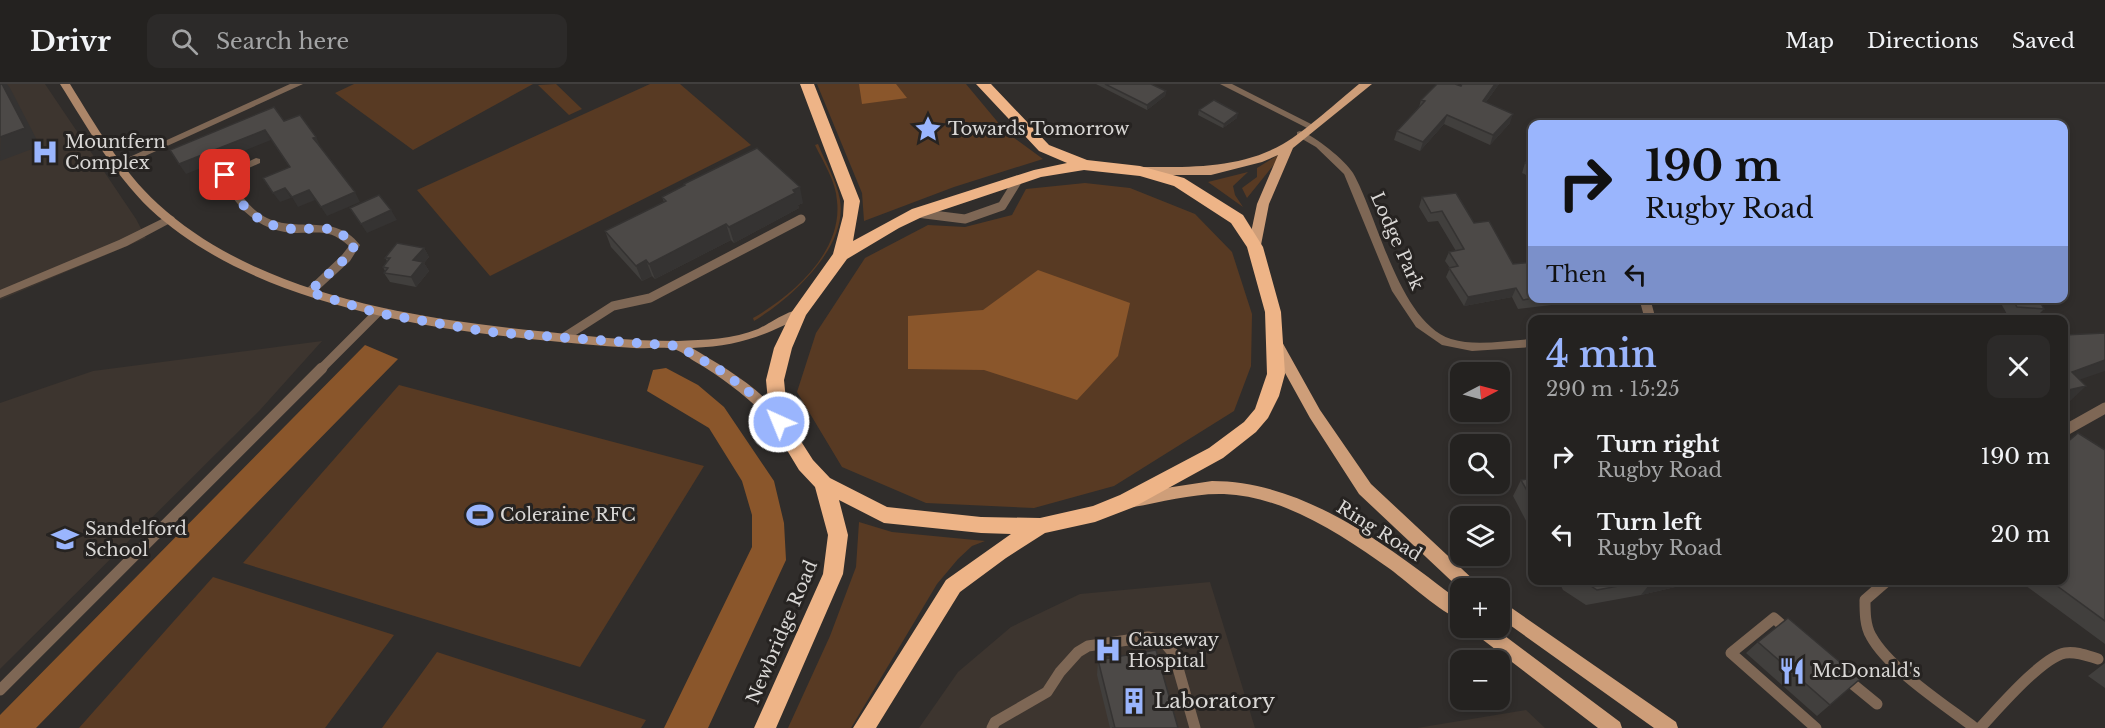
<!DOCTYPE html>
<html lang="en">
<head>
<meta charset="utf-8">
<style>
	body { margin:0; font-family:"Libre Baskerville",serif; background:#2c2a29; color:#f1f3f6; height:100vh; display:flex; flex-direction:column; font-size:22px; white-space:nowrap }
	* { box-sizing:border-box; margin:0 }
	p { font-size:20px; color:#a3a4a5 }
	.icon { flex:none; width:33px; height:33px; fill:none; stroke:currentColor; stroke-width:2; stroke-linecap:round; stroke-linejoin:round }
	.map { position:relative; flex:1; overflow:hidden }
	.details { position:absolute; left:1528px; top:231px; width:540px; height:270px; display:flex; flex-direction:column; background:#242220; border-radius:12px; box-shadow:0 3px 9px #0003,0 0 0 2px #413f3e }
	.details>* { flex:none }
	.top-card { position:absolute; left:1528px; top:36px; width:540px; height:183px; border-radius:12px; box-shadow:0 3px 9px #0003,0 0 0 2px #413f3e; background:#9ab5fd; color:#111; overflow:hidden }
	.needle { width:39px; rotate:84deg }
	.buttons { position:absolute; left:1450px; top:278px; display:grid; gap:12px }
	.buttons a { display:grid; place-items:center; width:60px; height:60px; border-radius:12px; background:#242220; box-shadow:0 3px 9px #0003,0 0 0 2px #413f3e; font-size:30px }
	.pin { position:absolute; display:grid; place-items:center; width:51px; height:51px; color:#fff; margin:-26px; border-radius:12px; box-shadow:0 3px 9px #0006 }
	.me { position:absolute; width:66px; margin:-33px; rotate:316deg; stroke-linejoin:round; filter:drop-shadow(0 0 4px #0008) }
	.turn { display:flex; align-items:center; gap:21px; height:126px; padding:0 18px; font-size:27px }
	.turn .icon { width:78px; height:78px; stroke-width:2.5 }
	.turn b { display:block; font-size:42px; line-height:51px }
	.then { display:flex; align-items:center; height:57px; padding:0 18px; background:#0003; gap:12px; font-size:22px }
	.round { display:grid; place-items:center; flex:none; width:63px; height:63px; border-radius:12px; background:#2c2a29 }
	.overview { display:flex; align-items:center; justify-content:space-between; height:102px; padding:0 18px }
	h1 { font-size:36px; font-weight:600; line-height:45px; color:#9ab5fd }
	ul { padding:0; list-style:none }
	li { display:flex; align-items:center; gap:18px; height:78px; padding:0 18px }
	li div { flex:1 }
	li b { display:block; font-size:22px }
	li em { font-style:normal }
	header { display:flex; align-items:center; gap:36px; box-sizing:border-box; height:84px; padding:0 30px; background:#242220; border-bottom:2px solid #413f3e }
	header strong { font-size:28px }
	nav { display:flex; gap:33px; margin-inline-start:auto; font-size:21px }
	.search { width:420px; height:54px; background:#2c2a29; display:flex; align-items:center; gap:15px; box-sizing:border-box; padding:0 21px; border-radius:12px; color:#a3a4a5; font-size:22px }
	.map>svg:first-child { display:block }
</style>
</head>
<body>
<header>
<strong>Drivr</strong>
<div class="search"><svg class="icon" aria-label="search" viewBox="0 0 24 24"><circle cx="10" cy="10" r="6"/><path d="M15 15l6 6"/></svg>Search here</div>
<nav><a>Map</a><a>Directions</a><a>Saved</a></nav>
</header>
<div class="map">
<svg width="2105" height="644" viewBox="0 0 2105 644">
	<rect width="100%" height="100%" fill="#302d2b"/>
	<!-- built -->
	<path fill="#3d352f" d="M0 0H45L136 135 146 154 0 216Z
		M322 257 260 326 0 585V319L93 287Z
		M1210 498 1255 644H919L958 588 1011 543 1080 510Z
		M1526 626 1545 644H1417Z"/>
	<!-- green -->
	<path fill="#583a23" d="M354 0H533L413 66 335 9Z
		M556 0 582 25 569 31 538 1Z
		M650 0H680L751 61 490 192 417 106Z
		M817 0H966L1006 48 1043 75 954 103 864 137 862 109Z
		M818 60C825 78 837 97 840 116 848 164 790 215 754 237L753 234C792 212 843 168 837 117 836 97 823 78 815 61Z
		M1278 71 1281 72 1247 114 1242 104 1257 93V84Z
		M1248 88 1233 102 1235 111 1243 123 1208 98Z
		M1085 99 1130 104 1195 130 1232 168 1252 230 1251 282 1234 327 1114 402 1034 424 926 419 842 383 797 308 816 249 865 174 928 141 965 143 1012 131 1026 105Z
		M399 301 704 382 580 583 243 479Z
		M859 438 892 448 985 457 972 462 958 475 937 500 851 644H788L830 552 856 483Z
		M213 493 394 551 325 644H79Z
		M437 568 646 636 641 644H382Z"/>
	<!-- forest -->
	<path fill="#8a562b" d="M859 0H896L907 14 862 20Z
		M1038 186 1130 219 1118 272 1077 316 984 286 908 285V232L983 226Z
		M365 261 398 275 36 644H0V631Z
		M666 284 698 301 724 323 774 397 784 439 786 476 708 644H664L752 463V431L742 397 709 344 647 307 653 286Z"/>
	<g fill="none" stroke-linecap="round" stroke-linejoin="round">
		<!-- lane-far1 -->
		<path stroke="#7e6755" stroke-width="9" d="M917 129 965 135 1002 122 1018 96
			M563 254 613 222 650 214 801 135
			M320 286 377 229"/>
		<!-- lane -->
		<path stroke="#7e6755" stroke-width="11" d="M2064 347 2105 324
			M1888 496 1865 516C1865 528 1865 542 1871 552 1889 585 1945 621 1975 644
			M1791 549 1774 534 1731 569 1816 644
			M1844 593 1877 620
			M0 606 322 284
			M992 644 995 638 1047 608 1060 588 1078 568 1088 562 1148 553 1162 556 1174 570 1195 644
			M1980 644C1997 626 2042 573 2065 569 2076 567 2088 572 2098 575"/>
		<!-- street -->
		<path fill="#7e6755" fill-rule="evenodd" d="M290 0H303L121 83 117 84 112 81Z
			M1220 0H1232L1315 42 1310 45 1307 44Z
			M1300 47C1315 52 1345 76 1353 89 1378 133 1399 238 1451 255 1477 263 1507 256 1533 255V263L1472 267 1442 261 1416 243 1392 207 1344 90 1316 63 1297 52V48Z
			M256 74 260 75V79L231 92C269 175 325 115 360 161L350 177 313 211 309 212 303 208 342 171 349 162C329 145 321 149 297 149 259 148 235 124 220 91Z
			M170 131 174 133 175 135 174 137 127 162 0 214V206L119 156Z
			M1639 214H1650L1656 236H1645Z"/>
		<!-- secondary -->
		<path fill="#ac8669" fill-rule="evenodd" d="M60 0H70C96 42 121 86 158 120 256 210 411 234 538 247 584 252 631 257 678 257 704 256 734 255 758 245 769 240 792 223 803 226L805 229 803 232C762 253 738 262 692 264 722 282 766 307 785 338L783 341H775C750 315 725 295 694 277 688 273 681 267 674 265 664 262 645 265 634 264 599 262 564 258 530 255 404 242 246 214 150 125 113 89 87 43 60 0Z"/>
		<!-- primary -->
		<path fill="#ce9e79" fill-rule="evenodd" d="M1359 0H1372L1293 64 1269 120 1260 166H1250L1248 163 1257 120 1278 71 1262 78 1211 91H1140L1134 87 1140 83C1189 83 1239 85 1283 60 1307 46 1337 18 1359 0Z
			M1276 255 1281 256 1320 326 1371 400 1477 499 1479 504 1461 506 1359 410 1310 334 1269 260Z
			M1212 397C1306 397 1390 464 1461 518V536C1440 528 1409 499 1390 485 1342 451 1284 412 1224 410 1193 409 1163 418 1133 423L1127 421 1125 416 1127 411 1133 409Z
			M1500 516 1676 638 1678 644H1654L1500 534Z
			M1471 543H1493L1620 638 1622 644H1598L1474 549Z"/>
		<!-- highway -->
		<path fill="#eeb487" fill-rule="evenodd" d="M800 0H814L860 117 853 157 912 125 1034 86 1067 79 1039 67 976 0H991L1049 61 1087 76 1140 82 1184 94 1243 131 1263 163 1281 228 1285 290 1279 312 1268 334 1256 348 1223 374 1134 423 1095 438 1045 449 1006 474 960 508 876 644H853L946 496 1011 450 981 449 884 439 839 416 848 451 843 490 776 644H754L823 490 828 451 815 403 799 386 770 338 766 296 774 264 791 229 833 170 843 132 844 117ZM1084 86 1140 92 1174 102 1231 139 1247 163 1265 228 1267 290 1255 325 1244 338 1209 364 1120 411 1093 422 1040 434 981 433 887 423 830 394 813 376 788 337 784 296 792 264 806 231 847 175 899 144 922 133 1041 93Z"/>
	</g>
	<!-- wall -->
	<path fill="#413f3d" d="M1096 0H1151L1166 7 1165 12 1147 26Z
		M1499 0 1486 18 1510 39 1490 61 1444 40 1420 67 1394 56 1397 47 1419 23 1421 16 1461 2Z
		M1199 26 1237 34 1223 44 1198 31Z
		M1533 70V94L1522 89 1525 79Z
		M684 100 803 119 798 121 799 124 734 159 731 156 655 195 652 192 642 197 611 163 605 147 664 118 662 113 685 102Z
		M1422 113 1474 139 1533 214H1563L1560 220 1518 225 1512 213 1464 222 1446 193 1450 184 1445 177 1449 168 1456 167 1438 137 1428 138 1419 123Z
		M424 164 429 173 424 179 429 187 416 203 390 198 384 189 385 187 383 183 387 177 385 174Z
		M1998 214H2038L2044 225 2035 234 2008 232Z
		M2105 366V560L2018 496H2064Z
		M1533 394V450L1513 412 1521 396Z
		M1558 496H1705L1641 511 1586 521 1563 506Z
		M1758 558 1860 595 1817 632 1746 569Z
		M1098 576 1178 644H1110L1097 591Z
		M2105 579V604L2088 592Z"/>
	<!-- shaded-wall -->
	<path fill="#353332" d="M2 0H7L10 4 40 62 0 77Z
		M1495 0H1499L1480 26 1483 17Z
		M1166 7 1165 12 1147 26V21Z
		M1238 29 1237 34 1223 44 1224 40Z
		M1513 30 1510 39 1490 61 1493 51Z
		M1447 31 1444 40 1420 67 1423 58Z
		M265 46 271 56 186 90 179 80Z
		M316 53 321 63H319L313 54Z
		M800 103 803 119 798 121 799 124 734 159 729 143Z
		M285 104 291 114 280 118 273 109Z
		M309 106 315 116 298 123 292 113Z
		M355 108 360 118 327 132 321 123Z
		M391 126 397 136 367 149 361 140Z
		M726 140 731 156 655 195 649 180Z
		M424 164 429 173 424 179 429 187 416 203 411 193 413 176Z
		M646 176 652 192 642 197 636 182Z
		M1516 204 1512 213 1464 222 1468 213Z
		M2105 276V287L2064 301 2072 288Z
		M2086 302 2068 319 2064 320V307Z
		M1653 496H1705L1641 511Z"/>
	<!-- building -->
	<path fill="#4c4947" stroke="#353332" stroke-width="1.5" d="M0 0H2L25 44 0 53Z
		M1105 0H1151L1166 7 1147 21Z
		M1437 0H1455L1461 2 1462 0H1495L1483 17 1513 30 1493 51 1447 31 1423 58 1397 47 1425 17 1421 16Z
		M1214 16 1238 29 1224 40 1199 26Z
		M274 23 284 37 300 31 316 53 313 54 318 60 355 108 321 123 309 106 292 113 285 104 273 109 263 94 290 83 265 46 179 80 170 66Z
		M757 64 800 103 793 106 795 109 729 143 726 140 649 180 646 176 636 182 605 147 666 117 662 113 685 101 684 100Z
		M1533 70V83L1525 79Z
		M1456 109 1474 139 1489 137 1513 180 1533 178V214H1534L1523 216 1516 204 1468 213 1449 184 1458 182 1449 168 1464 165 1442 127 1431 129 1422 113Z
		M379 111 391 126 361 140 350 124Z
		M397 159 424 164 413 176 423 178 411 193 384 189 388 184 383 183 390 174H385Z
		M2012 214H2038L2044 225 2017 223Z
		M2105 249V276L2072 288 2086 302 2064 307V251Z
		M2078 349 2105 366V537L2049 496H2064V361Z
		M1533 394V417L1521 396Z
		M1582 496H1651L1597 506Z
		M1788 534 1860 595 1830 621 1758 558Z
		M1156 566 1178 644H1112H1115L1098 576Z"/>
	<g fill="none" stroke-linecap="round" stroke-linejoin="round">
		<!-- route -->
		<path stroke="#9ab5fd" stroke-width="10" stroke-dasharray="0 18" d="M225 91C237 121 260 144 294 145 307 146 324 142 336 147 343 150 350 157 355 161L346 174 309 208 377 229 489 248 678 262 723 288 753 311 779 338"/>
	</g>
	<!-- icons -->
	<defs>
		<symbol id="sight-bare" viewBox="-9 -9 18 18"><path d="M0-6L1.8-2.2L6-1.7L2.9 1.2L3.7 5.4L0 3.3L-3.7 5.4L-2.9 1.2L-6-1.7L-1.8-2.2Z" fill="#9ab5fd" stroke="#262321" stroke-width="2.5" paint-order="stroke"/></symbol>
		<symbol id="hospital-bare" viewBox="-9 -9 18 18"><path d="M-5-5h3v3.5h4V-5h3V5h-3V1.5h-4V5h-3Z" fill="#9ab5fd" stroke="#262321" stroke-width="2.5" paint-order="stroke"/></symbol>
		<symbol id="stadium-bare" viewBox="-9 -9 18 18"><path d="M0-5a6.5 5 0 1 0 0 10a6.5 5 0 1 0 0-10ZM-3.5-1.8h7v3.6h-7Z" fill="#9ab5fd" stroke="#262321" stroke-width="2.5" paint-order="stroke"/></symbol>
		<symbol id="school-bare" viewBox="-9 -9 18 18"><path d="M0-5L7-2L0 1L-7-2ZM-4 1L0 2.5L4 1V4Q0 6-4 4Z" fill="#9ab5fd" stroke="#262321" stroke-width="2.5" paint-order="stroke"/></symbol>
		<symbol id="restaurant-bare" viewBox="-9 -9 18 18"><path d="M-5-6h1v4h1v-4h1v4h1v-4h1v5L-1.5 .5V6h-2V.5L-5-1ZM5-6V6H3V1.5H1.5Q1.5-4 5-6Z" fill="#9ab5fd" stroke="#262321" stroke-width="2.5" paint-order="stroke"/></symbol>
		<symbol id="building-bare" viewBox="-9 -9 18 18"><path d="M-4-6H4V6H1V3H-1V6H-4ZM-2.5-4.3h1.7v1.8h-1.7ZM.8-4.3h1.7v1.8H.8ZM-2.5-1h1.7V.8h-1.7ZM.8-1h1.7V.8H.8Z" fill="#9ab5fd" stroke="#262321" stroke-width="2.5" paint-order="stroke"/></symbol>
	</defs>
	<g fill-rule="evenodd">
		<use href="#sight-bare" x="909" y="26" width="38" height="38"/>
		<use href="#hospital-bare" x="26" y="49" width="38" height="38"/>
		<use href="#stadium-bare" x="461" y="412" width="38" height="38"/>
		<use href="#school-bare" x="46" y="436" width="38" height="38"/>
		<use href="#hospital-bare" x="1089" y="547" width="38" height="38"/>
		<use href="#restaurant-bare" x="1773" y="568" width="38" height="38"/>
		<use href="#building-bare" x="1115" y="598" width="38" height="38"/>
	</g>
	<g text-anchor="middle" stroke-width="6" stroke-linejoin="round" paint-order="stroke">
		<!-- poi labels -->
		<g font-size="18" fill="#d9d7d5" stroke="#262321" text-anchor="start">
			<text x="948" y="51">Towards Tomorrow</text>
			<text x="65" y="64">Mountfern<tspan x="65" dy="21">Complex</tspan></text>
			<text x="500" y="437">Coleraine RFC</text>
			<text x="85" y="451">Sandelford<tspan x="85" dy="21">School</tspan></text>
			<text x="1128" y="562">Causeway<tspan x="1128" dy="21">Hospital</tspan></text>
			<text x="1812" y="593">McDonald's</text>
		</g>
		<!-- street labels -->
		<g font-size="18" fill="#d9d7d5" stroke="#262321">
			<text transform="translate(1397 157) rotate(66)" y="6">Lodge Park</text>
			<text transform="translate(1379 447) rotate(32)" y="6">Ring Road</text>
			<text transform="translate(782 548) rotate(-67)" y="6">Newbridge Road</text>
		</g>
		<!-- near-poi labels -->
		<g font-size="21" fill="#d9d7d5" stroke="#262321" text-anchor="start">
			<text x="1154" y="624">Laboratory</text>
		</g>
	</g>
</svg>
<div class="buttons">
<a><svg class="needle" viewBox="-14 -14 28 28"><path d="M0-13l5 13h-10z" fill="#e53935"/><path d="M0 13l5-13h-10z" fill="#a3a4a5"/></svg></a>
<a><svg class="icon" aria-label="search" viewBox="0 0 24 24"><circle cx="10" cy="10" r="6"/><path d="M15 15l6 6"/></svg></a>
<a><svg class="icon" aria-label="layers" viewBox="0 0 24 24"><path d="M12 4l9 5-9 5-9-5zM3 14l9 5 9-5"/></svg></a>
<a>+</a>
<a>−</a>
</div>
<div class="pin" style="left:225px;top:91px;background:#d93025"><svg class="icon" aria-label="arrive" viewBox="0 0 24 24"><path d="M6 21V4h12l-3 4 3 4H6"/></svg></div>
<svg class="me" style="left:779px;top:338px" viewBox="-20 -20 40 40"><circle r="17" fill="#9ab5fd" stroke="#fff" stroke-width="3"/><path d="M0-11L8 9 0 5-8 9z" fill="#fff"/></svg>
<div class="top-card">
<div class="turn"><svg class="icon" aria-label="right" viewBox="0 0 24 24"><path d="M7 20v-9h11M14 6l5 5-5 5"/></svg><div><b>190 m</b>Rugby Road</div></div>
<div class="then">Then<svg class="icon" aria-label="left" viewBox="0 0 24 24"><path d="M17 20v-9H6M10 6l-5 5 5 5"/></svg></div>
</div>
<section class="details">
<div class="overview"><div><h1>4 min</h1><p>290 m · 15:25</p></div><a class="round"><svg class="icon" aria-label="close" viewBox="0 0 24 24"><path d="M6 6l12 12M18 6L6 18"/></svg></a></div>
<ul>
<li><svg class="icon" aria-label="right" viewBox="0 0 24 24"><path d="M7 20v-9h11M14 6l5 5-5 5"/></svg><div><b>Turn right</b><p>Rugby Road</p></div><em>190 m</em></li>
<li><svg class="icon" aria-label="left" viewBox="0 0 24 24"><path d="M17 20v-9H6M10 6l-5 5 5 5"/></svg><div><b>Turn left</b><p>Rugby Road</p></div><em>20 m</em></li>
</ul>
</section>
</div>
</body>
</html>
